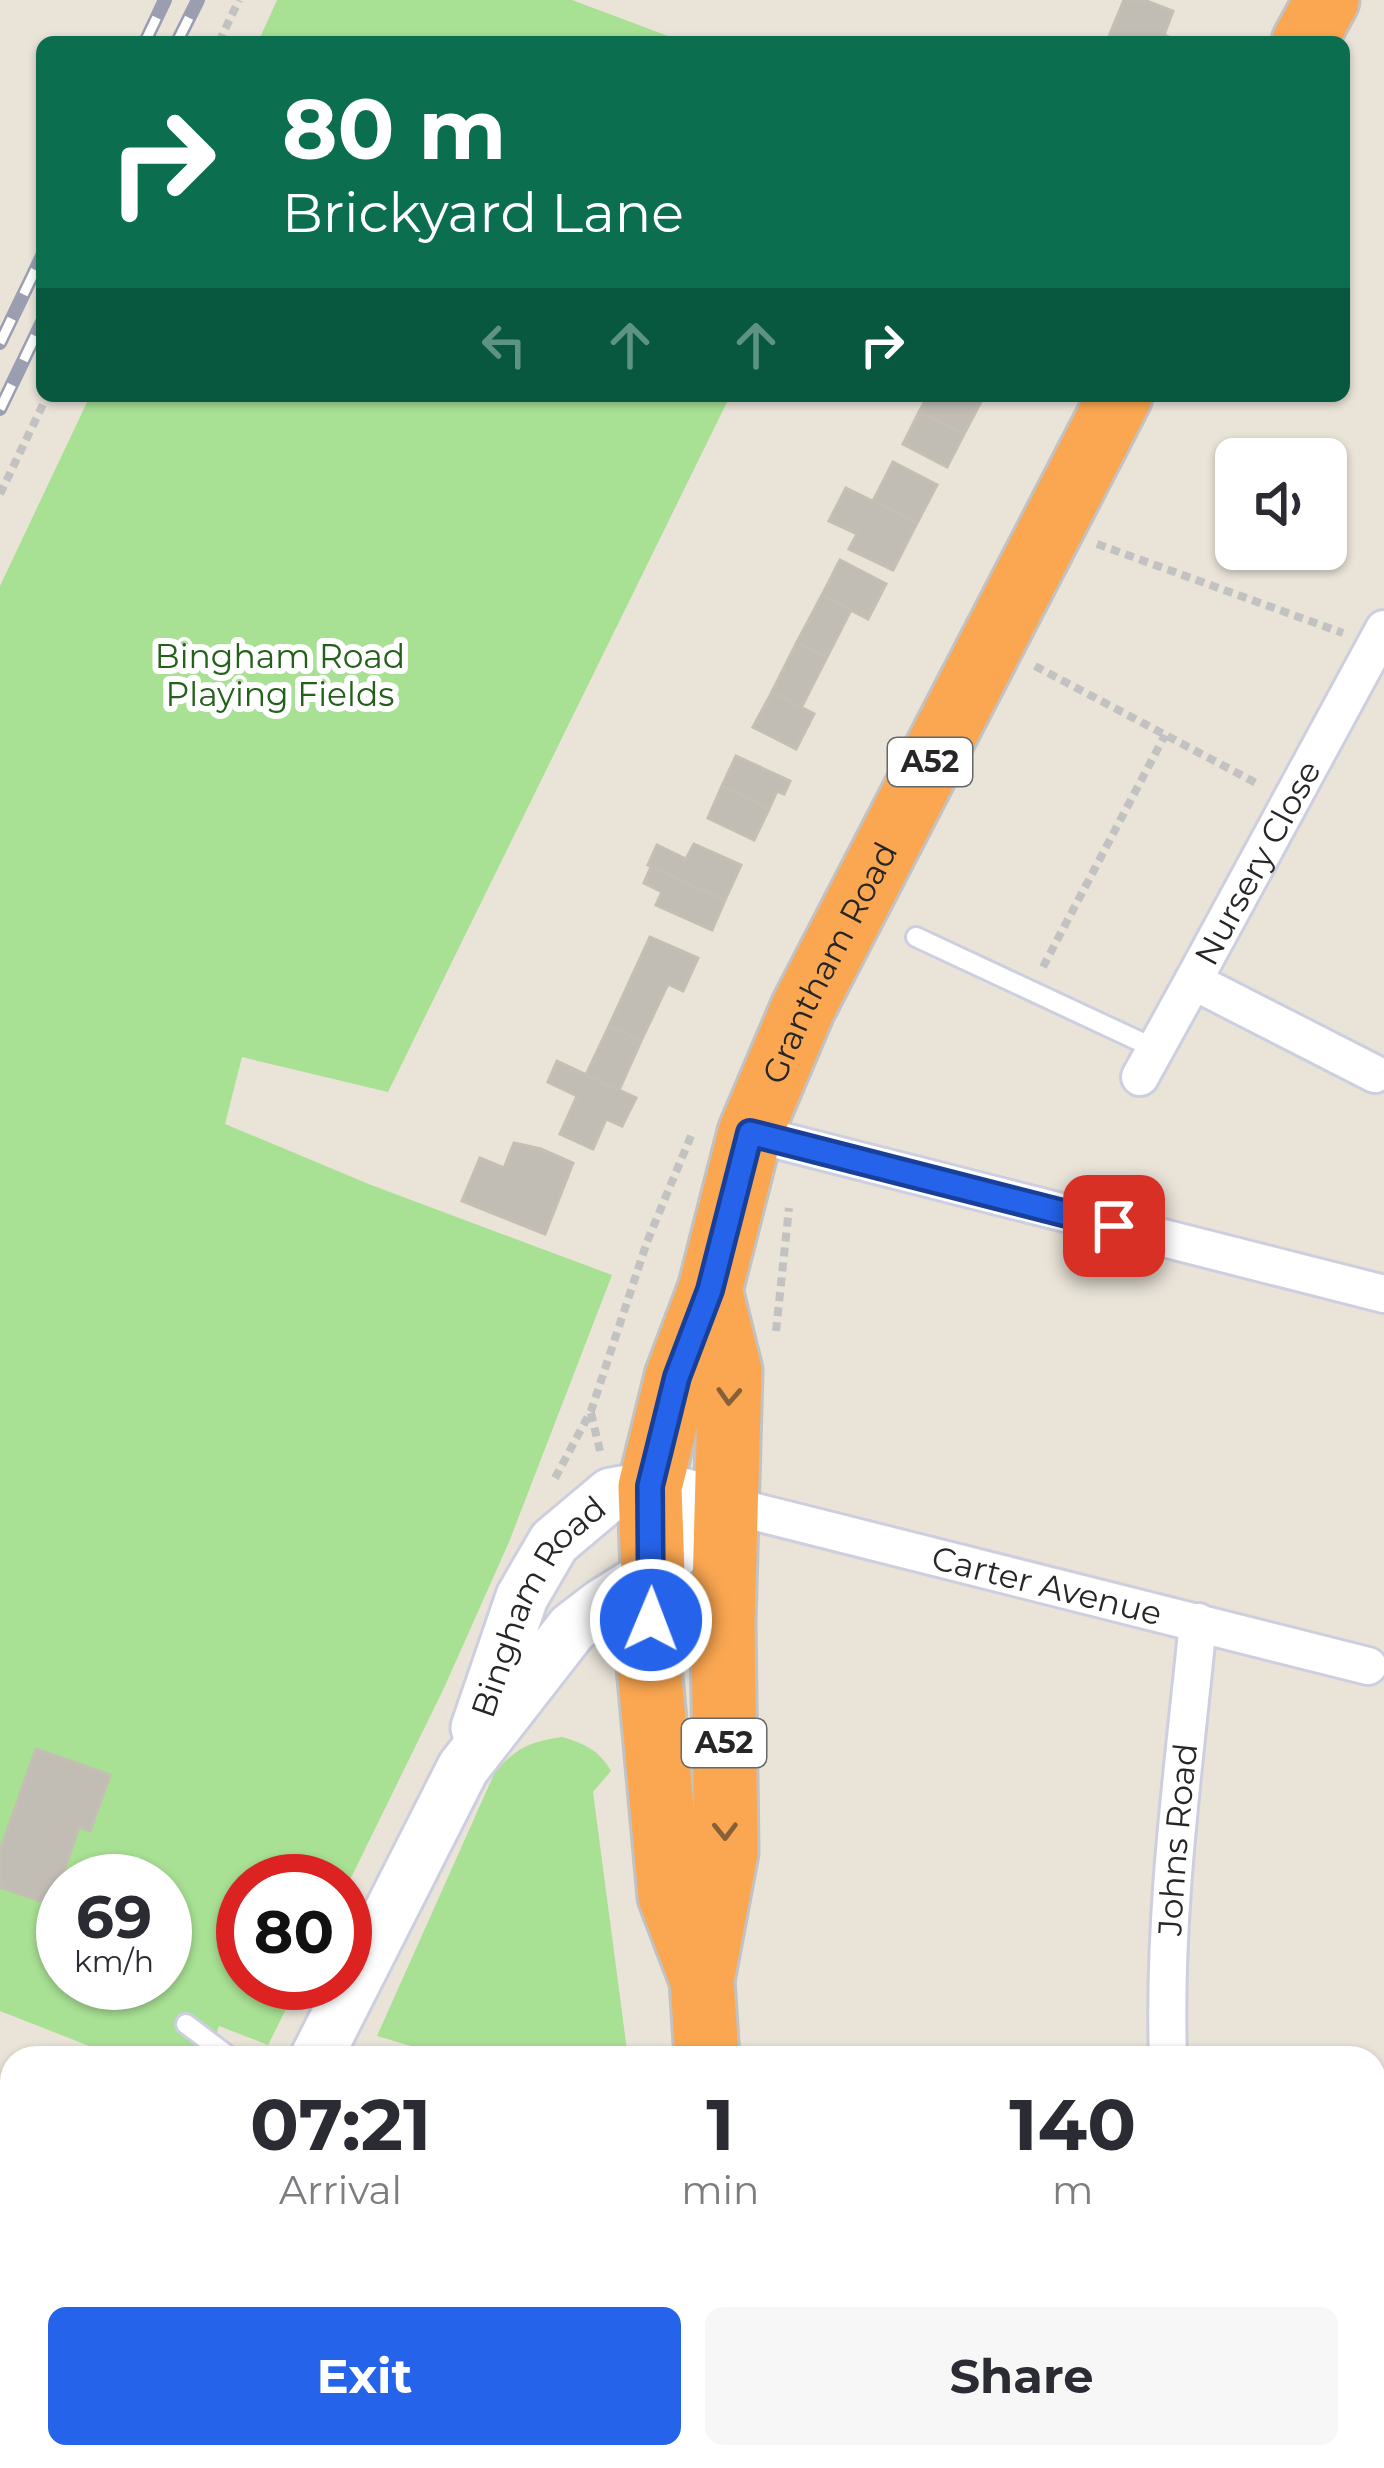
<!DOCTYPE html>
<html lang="en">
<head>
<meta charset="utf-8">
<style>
	body { margin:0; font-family:Montserrat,sans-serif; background:#f7f7f7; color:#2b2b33; height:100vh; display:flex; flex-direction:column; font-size:45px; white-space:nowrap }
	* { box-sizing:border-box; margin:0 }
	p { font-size:39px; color:#7c7c81 }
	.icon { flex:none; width:66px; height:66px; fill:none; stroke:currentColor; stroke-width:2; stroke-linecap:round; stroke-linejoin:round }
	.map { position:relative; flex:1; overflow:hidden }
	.drawer { position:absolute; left:0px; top:2046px; width:1386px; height:423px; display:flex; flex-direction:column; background:#fff; border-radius:36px 36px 0 0; box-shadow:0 3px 9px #0004 }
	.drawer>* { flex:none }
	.top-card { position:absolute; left:36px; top:36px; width:1314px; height:366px; border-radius:18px; box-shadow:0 3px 9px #0004; background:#0b6e4f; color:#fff; overflow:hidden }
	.buttons { position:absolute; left:1215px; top:438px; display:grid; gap:24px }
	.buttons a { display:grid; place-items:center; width:132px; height:132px; border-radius:18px; background:#fff; box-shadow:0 3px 9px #0004; font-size:60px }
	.speed { position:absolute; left:36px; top:1854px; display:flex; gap:24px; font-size:60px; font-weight:700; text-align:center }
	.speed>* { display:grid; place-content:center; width:156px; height:156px; border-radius:50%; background:#fff; box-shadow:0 3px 9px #0004; line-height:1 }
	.speed small { font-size:30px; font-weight:400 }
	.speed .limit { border:18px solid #d22; background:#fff; color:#111 }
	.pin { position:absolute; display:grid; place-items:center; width:102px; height:102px; color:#fff; margin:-51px; border-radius:24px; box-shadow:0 6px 18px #0006 }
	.me { position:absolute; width:132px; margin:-66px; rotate:1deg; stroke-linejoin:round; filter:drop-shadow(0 0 9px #0008) }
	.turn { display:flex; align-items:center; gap:42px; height:252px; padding:0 48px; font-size:54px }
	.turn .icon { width:156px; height:156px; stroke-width:2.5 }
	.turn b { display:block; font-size:84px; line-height:102px }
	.lanes { display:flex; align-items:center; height:114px; padding:0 48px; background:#0003; justify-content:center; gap:60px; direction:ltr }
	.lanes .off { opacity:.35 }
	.eta { display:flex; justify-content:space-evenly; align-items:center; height:204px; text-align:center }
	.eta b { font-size:72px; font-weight:700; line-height:84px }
	.action { display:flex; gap:24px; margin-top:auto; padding:24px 48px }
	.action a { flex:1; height:138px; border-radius:18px; background:#2563eb; color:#fff; font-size:48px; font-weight:700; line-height:138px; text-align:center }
	.action a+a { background:#f7f7f7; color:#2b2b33 }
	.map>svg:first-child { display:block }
</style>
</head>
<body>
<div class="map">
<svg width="1384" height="2468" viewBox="0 0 1384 2468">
	<rect width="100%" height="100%" fill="#e9e3d8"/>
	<!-- green -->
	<path fill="#a8e094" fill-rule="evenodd" d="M277 0H572L684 42H258Z
		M90 396H730L388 1092 242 1057 225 1124 371 1185 612 1275 509 1542 444 1688 345 1890V1881H243V1983H299L268 2045 219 2026 207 2058H120L0 2011V586ZM63 1881H165V1983H63Z
		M562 1737C585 1744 599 1750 611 1771L593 1792 628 2058H452L377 2036 495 1772C517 1747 530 1742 562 1737Z"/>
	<!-- building -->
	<path fill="#c1bdb5" stroke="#c4bfb2" stroke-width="3" d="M1124 0H1144L1173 11 1164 35 1171 38 1169 42 1107 41Z
		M928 396H984L964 434 919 412Z
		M919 412 964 434 947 467 903 444Z
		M893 462 937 485 917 523 873 501Z
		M846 488 917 523 893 570 849 549 857 534 829 521Z
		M840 560 886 584 868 619 822 595Z
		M822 595 851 610 827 657 797 642Z
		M797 642 827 657 801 708 772 692Z
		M772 692 814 714 796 749 753 727Z
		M736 756 790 781 784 794 777 791 769 809 722 786Z
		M722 786 769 809 754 840 708 818Z
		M694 844 741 865 725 900 648 865 657 845 686 859Z
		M651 867 725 900 712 930 656 905 662 892 644 883Z
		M650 937 698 958 683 991 668 984 641 1041 609 1026Z
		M609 1026 641 1041 619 1090 586 1075Z
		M557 1061 636 1098 622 1126 606 1119 593 1149 560 1134 577 1096 548 1082Z
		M514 1143 541 1149 573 1163 545 1234 462 1201 480 1158 504 1168Z
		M36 1749 110 1775 90 1831 79 1827 52 1905 0 1887V1851Z"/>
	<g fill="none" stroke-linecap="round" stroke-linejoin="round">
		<defs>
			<path id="lane" d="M916 937 1156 1049
				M186 2024 231 2058"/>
			<g id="street">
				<path id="s1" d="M1375 1074 1193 981 1384 629"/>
				<path d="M1140 1077 1193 981"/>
				<path d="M750 1133 1384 1294"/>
				<path id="s2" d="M724 1504 1368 1666"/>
				<path id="s3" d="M1168 2058C1163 1912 1184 1767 1198 1622"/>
				<path d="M0 2312 12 2317"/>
				<path d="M1374 2438 1384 2439"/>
				<path d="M1182 2457V2468"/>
			</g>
			<g id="secondary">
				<path id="s4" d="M477 1728 522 1597 554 1542 611 1494 650 1487 686 1495"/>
				<path d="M316 2058 463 1768 572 1628 602 1605 653 1573 724 1504"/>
				<path d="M111 2468 117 2457"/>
			</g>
			<g id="highway">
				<path d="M1304 42 1327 0"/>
				<path id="s5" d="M702 1980 670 1896 649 1666 653 1573 650 1487 677 1377 710 1290 750 1133 803 1008 1120 396"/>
				<path d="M707 2058 702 1980 726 1852 723 1623 730 1371 710 1290"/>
				<path d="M743 2457 744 2468"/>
			</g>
		</defs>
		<!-- lane casing -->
		<use href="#lane" stroke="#cdcfe0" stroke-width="24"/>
		<!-- street casing -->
		<use href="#street" stroke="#cdcfe0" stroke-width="42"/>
		<!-- secondary casing -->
		<use href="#secondary" stroke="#cdcfe0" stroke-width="57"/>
		<!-- highway casing -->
		<use href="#highway" stroke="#c2c2c2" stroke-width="69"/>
		<!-- path -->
		<path stroke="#c2c2c2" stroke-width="8" stroke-dasharray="9 6" stroke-linecap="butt" d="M219 42 239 0
			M0 494 47 396
			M1097 544 1343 633
			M1035 666 1260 785
			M1043 967 1165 735
			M776 1331 789 1208
			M591 1413 600 1451
			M555 1478 591 1411 647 1242 693 1131"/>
		<!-- lane -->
		<use href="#lane" stroke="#fff" stroke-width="18"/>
		<!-- street -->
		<use href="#street" stroke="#fff" stroke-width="36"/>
		<!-- secondary -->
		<use href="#secondary" stroke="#fff" stroke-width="51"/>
		<!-- highway -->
		<use href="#highway" stroke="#fba751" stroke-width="63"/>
		<defs>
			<path id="rail" d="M145 42 165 0
				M177 42 198 0
				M0 343 42 256
				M0 409 42 322"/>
		</defs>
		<!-- rail casing -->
		<use href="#rail" stroke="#9b9db1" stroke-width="14"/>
		<!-- rail -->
		<use href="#rail" stroke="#fff" stroke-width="9" stroke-dasharray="27" stroke-linecap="butt"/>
	</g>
	<!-- one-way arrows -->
	<defs><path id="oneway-chevron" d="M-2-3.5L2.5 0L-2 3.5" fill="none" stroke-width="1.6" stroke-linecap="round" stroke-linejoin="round" transform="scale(3)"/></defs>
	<g stroke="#866039">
		<use href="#oneway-chevron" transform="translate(729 1396) rotate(93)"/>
		<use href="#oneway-chevron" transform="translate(725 1831) rotate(89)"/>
	</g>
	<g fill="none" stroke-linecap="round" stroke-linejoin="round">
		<defs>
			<path id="route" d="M651 1620 650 1486 677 1377 710 1290 750 1133 1114 1226"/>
		</defs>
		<!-- route casing -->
		<use href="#route" stroke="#184099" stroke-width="30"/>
		<!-- route -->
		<use href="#route" stroke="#2563eb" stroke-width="21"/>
	</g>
	<g text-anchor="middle" stroke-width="12" stroke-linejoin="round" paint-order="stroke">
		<!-- shield labels -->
		<g fill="#fff" stroke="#676767" stroke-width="3">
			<rect x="888" y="738" width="84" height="48" rx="9"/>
			<rect x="682" y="1719" width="84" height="48" rx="9"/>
		</g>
		<g font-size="30" font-weight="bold" fill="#262626">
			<text x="930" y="772">A52</text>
			<text x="724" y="1753">A52</text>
		</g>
		<!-- park labels -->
		<g font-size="33" fill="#23601a" stroke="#fff">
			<text x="280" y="668">Bingham Road<tspan x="280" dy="38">Playing Fields</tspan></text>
		</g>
		<!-- street labels -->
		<g font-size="33" fill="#262626" stroke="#fff">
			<text dy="12" stroke="none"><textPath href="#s1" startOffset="339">Nursery Close</textPath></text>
			<text dy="12" stroke="none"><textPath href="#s5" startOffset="1056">Grantham Road</textPath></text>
			<text dy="12" stroke="none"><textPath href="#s2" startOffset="333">Carter Avenue</textPath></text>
			<text dy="12" stroke="none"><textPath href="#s4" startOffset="138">Bingham Road</textPath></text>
			<text dy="12" stroke="none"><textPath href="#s3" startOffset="219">Johns Road</textPath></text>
		</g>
	</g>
</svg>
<div class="buttons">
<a><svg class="icon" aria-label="sound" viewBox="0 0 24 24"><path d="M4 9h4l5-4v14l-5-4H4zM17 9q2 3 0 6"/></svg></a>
</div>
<div class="speed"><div>69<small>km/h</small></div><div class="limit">80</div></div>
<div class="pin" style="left:1114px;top:1226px;background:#d93025"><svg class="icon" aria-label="arrive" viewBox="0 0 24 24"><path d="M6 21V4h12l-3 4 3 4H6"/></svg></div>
<svg class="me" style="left:651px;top:1620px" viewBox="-20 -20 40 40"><circle r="17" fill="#2563eb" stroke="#fff" stroke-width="3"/><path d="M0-11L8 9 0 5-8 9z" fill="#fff"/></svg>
<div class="top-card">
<div class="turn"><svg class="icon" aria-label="right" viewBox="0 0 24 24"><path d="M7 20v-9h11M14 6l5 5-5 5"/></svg><div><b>80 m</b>Brickyard Lane</div></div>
<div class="lanes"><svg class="icon off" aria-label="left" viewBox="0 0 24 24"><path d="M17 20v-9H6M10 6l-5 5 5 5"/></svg><svg class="icon off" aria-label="ahead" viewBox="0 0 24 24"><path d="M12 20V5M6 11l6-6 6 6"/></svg><svg class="icon off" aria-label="ahead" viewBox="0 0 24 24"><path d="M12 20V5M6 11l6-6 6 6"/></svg><svg class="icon" aria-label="right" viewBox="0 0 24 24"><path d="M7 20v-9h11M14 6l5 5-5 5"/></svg></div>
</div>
<section class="drawer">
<div class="eta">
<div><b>07:21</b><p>Arrival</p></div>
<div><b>1</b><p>min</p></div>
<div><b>140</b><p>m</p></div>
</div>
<div class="action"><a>Exit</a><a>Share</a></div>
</section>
</div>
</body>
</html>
